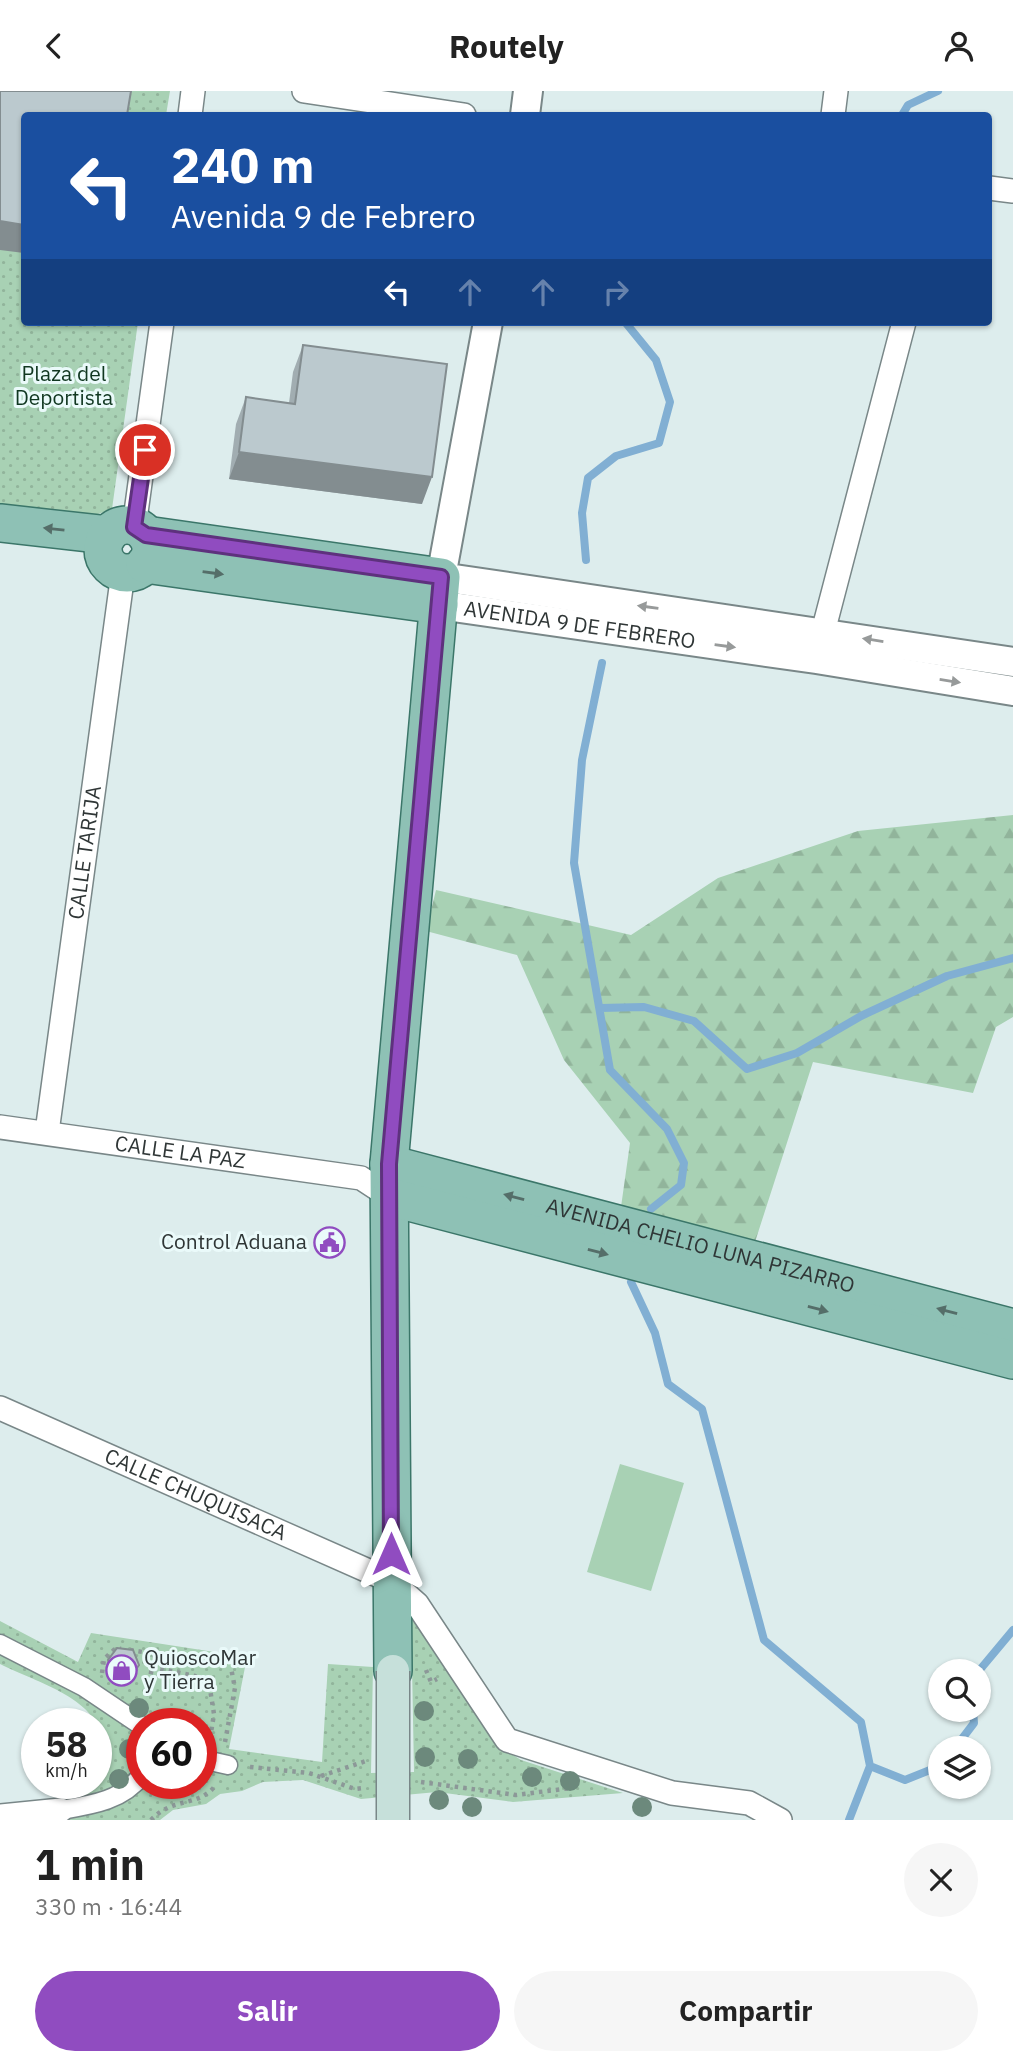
<!DOCTYPE html>
<html lang="es">
<head>
<meta charset="utf-8">
<style>
	body { margin:0; font-family:"IBM Plex Sans",sans-serif; background:#f6f6f6; color:#222; height:100vh; display:flex; flex-direction:column; font-size:26px; white-space:nowrap }
	* { box-sizing:border-box; margin:0 }
	p { font-size:23px; color:#767676 }
	.icon { flex:none; width:38px; height:38px; fill:none; stroke:currentColor; stroke-width:2; stroke-linecap:round; stroke-linejoin:round }
	.map { position:relative; height:1729px; overflow:hidden }
	.sheet { display:flex; flex-direction:column; background:#fff; flex:1 }
	.sheet>* { flex:none }
	.guide { position:absolute; left:21px; top:21px; width:971px; height:214px; border-radius:7px; box-shadow:0 2px 5px #0004; background:#1a4fa0; color:#fff; overflow:hidden }
	.buttons { position:absolute; left:928px; top:1568px; display:grid; gap:14px }
	.buttons a { display:grid; place-items:center; width:63px; height:63px; border-radius:50%; background:#fff; box-shadow:0 2px 5px #0004; font-size:35px }
	.speed { position:absolute; left:21px; top:1617px; display:flex; gap:14px; font-size:35px; font-weight:700; text-align:center }
	.speed>* { display:grid; place-content:center; width:91px; height:91px; border-radius:50%; background:#fff; box-shadow:0 2px 5px #0004; line-height:1 }
	.speed small { font-size:18px; font-weight:400 }
	.speed .limit { border:10px solid #d22; background:#fff; color:#111 }
	.pin { position:absolute; display:grid; place-items:center; width:60px; height:60px; color:#fff; margin:-30px; border:4px solid #fff; border-radius:50%; box-shadow:0 2px 7px #0007 }
	.me { position:absolute; width:77px; margin:-38px; rotate:0deg; stroke-linejoin:round; filter:drop-shadow(0 0 5px #0008) }
	.turn { display:flex; align-items:center; gap:24px; height:147px; padding:0 35px; font-size:32px }
	.turn .icon { width:91px; height:91px; stroke-width:2.5 }
	.turn b { display:block; font-size:49px; line-height:60px }
	.lanes { display:flex; align-items:center; height:66px; padding:0 35px; background:#0003; justify-content:center; gap:35px; direction:ltr }
	.lanes .off { opacity:.35 }
	.round { display:grid; place-items:center; flex:none; width:74px; height:74px; border-radius:37px; background:#f6f6f6 }
	.overview { display:flex; align-items:center; justify-content:space-between; height:119px; padding:0 35px }
	h1 { font-size:42px; font-weight:700; line-height:52px }
	.button { display:flex; gap:14px; margin-top:auto; padding:14px 35px }
	.button a { flex:1; height:80px; border-radius:42px; background:#904cc0; color:#fff; font-size:28px; font-weight:700; line-height:80px; text-align:center }
	.button a+a { background:#f6f6f6; color:#222 }
	header { display:flex; justify-content:space-between; align-items:center; height:91px; padding:0 35px; background:#fff; font-size:32px; font-weight:700 }
	.map>svg:first-child { display:block }
</style>
</head>
<body>
<header><svg class="icon" aria-label="back" viewBox="0 0 24 24"><path d="M15 5l-7 7 7 7"/></svg>Routely<svg class="icon" aria-label="person" viewBox="0 0 24 24"><circle cx="12" cy="8" r="4"/><path d="M4 21q1-7 8-7t8 7"/></svg></header>
<div class="map">
<svg width="1013" height="1729" viewBox="0 0 1013 1729">
	<defs>
		<pattern id="grass-dots" width="8" height="8" patternUnits="userSpaceOnUse" patternTransform="scale(1.75)"><rect width="8" height="8" fill="#a8d1b4"/><path d="M2 2h.1M6 6h.1" fill="none" stroke="#91b49b" stroke-width="1.8" stroke-linecap="round"/></pattern>
		<pattern id="forest-firs" width="22" height="20" patternUnits="userSpaceOnUse" patternTransform="scale(1.75)"><rect width="22" height="20" fill="#a8d1b4"/><path d="M5 1l3.5 6h-7zM16 11l3.5 6h-7z" fill="#91b49b"/></pattern>
	</defs>
	<rect width="100%" height="100%" fill="#ddeded"/>
	<!-- grass -->
	<path fill="url(#grass-dots)" fill-rule="evenodd" d="M0 0H170L166 24H24V231H138L112 418 84 428 0 418Z
		M411 1521 499 1655 521 1669 623 1702 513 1711 437 1701 361 1708 303 1689 263 1691 242 1700 220 1703 206 1713 173 1719 160 1729H65L59 1700 96 1692C98 1680 106 1670 104 1656 101 1607 37 1592 0 1573V1530L78 1571 91 1542 247 1566 229 1658 322 1671 328 1573 373 1576 371 1682 414 1681ZM142 1633H201V1692H142Z"/>
	<!-- forest -->
	<path fill="url(#forest-firs)" d="M1013 724V926L996 936 973 1002 813 971 755 1151 621 1116 630 1052 564 969 517 864 426 840 436 799 631 844 718 787 858 740Z"/>
	<!-- garden -->
	<path fill="#a8d1b4" d="M620 1373 684 1392 651 1500 587 1481Z"/>
	<g fill="none" stroke-linecap="round" stroke-linejoin="round">
		<!-- stream -->
		<path stroke="#81afd3" stroke-width="8" d="M902 24 908 14 938 0
			M586 469 582 422 588 387 616 365 659 352 670 311 656 269 625 231
			M602 572 582 669 574 772 610 979 667 1038 684 1072 681 1094 651 1118
			M600 917 644 916 694 930 747 978 797 962 861 925 947 885 1013 867
			M631 1191 655 1242 668 1293 702 1318 764 1549 861 1631 870 1675 849 1729
			M978 1581 1013 1539
			M955 1657 974 1632 973 1619
			M870 1675 905 1689 940 1675"/>
		<defs>
			<path id="pedestrian" d="M0 1553 84 1596 142 1635
				M201 1668 228 1674
				M61 1719C91 1714 122 1710 142 1684"/>
			<g id="minor">
				<path d="M304 0 464 24"/>
				<path d="M190 24 193 0"/>
				<path d="M833 24 836 0"/>
				<path d="M989 97 1013 100"/>
				<path d="M134 436 162 231"/>
				<path d="M818 560 904 231"/>
				<path id="s1" d="M0 1036 361 1087 390 1106"/>
				<path id="s2" d="M47 1041 123 482"/>
				<path id="s3" d="M0 1317 391 1490 417 1513 507 1649 672 1702 749 1712 780 1729"/>
				<path d="M0 1725 61 1719"/>
			</g>
			<g id="tertiary">
				<path d="M525 24 528 0"/>
				<path d="M488 231 441 486 1013 571"/>
				<path id="s4" d="M439 514 816 568 1013 600"/>
			</g>
			<g id="primary">
				<path d="M0 432 108 444"/>
				<circle cx="127" cy="458" r="24"/>
				<path d="M146 444 441 486 389 1073 393 1580"/>
				<path d="M145 473 439 514"/>
				<path id="s5" d="M389 1073 1013 1237"/>
				<path d="M390 1106 1013 1269"/>
			</g>
		</defs>
		<!-- pedestrian casing -->
		<use href="#pedestrian" stroke="#798788" stroke-width="21"/>
		<!-- minor casing -->
		<use href="#minor" stroke="#798788" stroke-width="26"/>
		<!-- tertiary casing -->
		<use href="#tertiary" stroke="#798788" stroke-width="32"/>
		<!-- primary casing -->
		<use href="#primary" stroke="#3b7669" stroke-width="40"/>
		<!-- path -->
		<path stroke="#8c9898" stroke-width="4.5" stroke-dasharray="3.5 5" stroke-linecap="butt" d="M130 1559 155 1563 146 1605
			M152 1576 195 1585 210 1598 214 1623 210 1648
			M426 1579 431 1591 437 1588
			M102 1582 104 1568 116 1557 121 1558
			M225 1651 235 1597 231 1577
			M250 1676 309 1682 355 1698 364 1697
			M321 1685 366 1670
			M421 1691 516 1704 571 1697
			M151 1729C174 1705 198 1717 216 1694"/>
		<!-- pedestrian -->
		<use href="#pedestrian" stroke="#fff" stroke-width="18"/>
		<!-- minor -->
		<use href="#minor" stroke="#fff" stroke-width="23"/>
		<!-- tertiary -->
		<use href="#tertiary" stroke="#fff" stroke-width="28"/>
		<!-- primary -->
		<use href="#primary" stroke="#8ec1b5" stroke-width="37"/>
		<defs>
			<path id="secondary-bridge" d="M393 1580V1729"/>
		</defs>
		<!-- secondary-bridge casing -->
		<use href="#secondary-bridge" stroke="#798788" stroke-width="35" stroke-linecap="butt"/>
		<!-- secondary-bridge -->
		<use href="#secondary-bridge" stroke="#c6e0da" stroke-width="32"/>
	</g>
	<!-- trees -->
	<g fill="#6c897c">
		<circle cx="139" cy="1617" r="10"/>
		<circle cx="424" cy="1620" r="10"/>
		<circle cx="129" cy="1658" r="10"/>
		<circle cx="425" cy="1666" r="10"/>
		<circle cx="468" cy="1668" r="10"/>
		<circle cx="532" cy="1686" r="10"/>
		<circle cx="119" cy="1688" r="10"/>
		<circle cx="570" cy="1690" r="10"/>
		<circle cx="439" cy="1709" r="10"/>
		<circle cx="472" cy="1716" r="10"/>
		<circle cx="642" cy="1716" r="10"/>
	</g>
	<!-- wall -->
	<path fill="#a1adb1" d="M303 254 422 413 229 388 236 333 246 306 289 312 293 281Z
		M108 1569 136 1581 127 1593 111 1591 105 1577Z"/>
	<!-- shaded-wall -->
	<path fill="#838d90" d="M0 130 24 134V162L0 159Z
		M239 361 432 386 422 413 229 388Z
		M139 1574 136 1581 127 1593 111 1591 113 1583Z"/>
	<!-- building -->
	<path fill="#bbc9ce" stroke="#838d90" stroke-width="2" d="M0 0H131L127 24H24V134L0 130Z
		M303 254 447 273 432 386 239 361 246 306 295 313Z
		M117 1557 133 1559 139 1574 130 1586 113 1583 108 1569Z"/>
	<!-- one-way arrows -->
	<defs><path id="oneway-solid" d="M-6-.8H1V-3.2L6.5 0L1 3.2V.8H-6Z" transform="scale(1.75)"/></defs>
	<g fill="#556e69">
		<use href="#oneway-solid" transform="translate(54 438) rotate(-174)"/>
		<use href="#oneway-solid" transform="translate(213 482) rotate(8)"/>
		<use href="#oneway-solid" transform="translate(514 1106) rotate(-165)"/>
		<use href="#oneway-solid" transform="translate(598 1161) rotate(15)"/>
		<use href="#oneway-solid" transform="translate(818 1218) rotate(15)"/>
		<use href="#oneway-solid" transform="translate(947 1220) rotate(-165)"/>
	</g>
	<g fill="#979a9a">
		<use href="#oneway-solid" transform="translate(648 516) rotate(-172)"/>
		<use href="#oneway-solid" transform="translate(873 549) rotate(-171)"/>
		<use href="#oneway-solid" transform="translate(725 555) rotate(8)"/>
		<use href="#oneway-solid" transform="translate(950 590) rotate(9)"/>
	</g>
	<g fill="none" stroke-linecap="round" stroke-linejoin="round">
		<defs>
			<path id="route" d="M145 359 134 436 146 444 441 486 389 1073 391 1463"/>
		</defs>
		<!-- route casing -->
		<use href="#route" stroke="#5e317d" stroke-width="18"/>
		<!-- route -->
		<use href="#route" stroke="#904cc0" stroke-width="12"/>
	</g>
	<!-- icons -->
	<defs>
		<symbol id="civic-ring" viewBox="-11 -11 22 22"><circle r="9.5" fill="#eafafa" stroke="#904cc0" stroke-width="1.5"/><path d="M-.6-6.5H3V-4.5H.6V-3L4-1V1h2V6H-6V1h2V-1L-.6-3ZM-1.2 2.5V6h2.4V2.5Z" fill="#904cc0"/></symbol>
		<symbol id="shop-ring" viewBox="-11 -11 22 22"><circle r="9.5" fill="#eafafa" stroke="#904cc0" stroke-width="1.5"/><path d="M-5-2.5h2.3a2.7 3.5 0 0 1 5.4 0H5L5.5 6h-11ZM-1.5-2.5h3a1.5 2.3 0 0 0-3 0Z" fill="#904cc0"/></symbol>
	</defs>
	<g fill-rule="evenodd">
		<use href="#civic-ring" x="312" y="1134" width="35" height="35"/>
		<use href="#shop-ring" x="104" y="1562" width="35" height="35"/>
	</g>
	<g text-anchor="middle" stroke-width="6" stroke-linejoin="round" paint-order="stroke">
		<!-- park labels -->
		<g font-size="21" fill="#103720" stroke="#eafafa">
			<text x="64" y="290">Plaza del<tspan x="64" dy="24">Deportista</tspan></text>
		</g>
		<!-- street labels -->
		<g font-size="21" fill="#2f3636" stroke="#eafafa">
			<text dy="7" stroke="none"><textPath href="#s4" startOffset="142">AVENIDA 9 DE FEBRERO</textPath></text>
			<text dy="7" stroke="none"><textPath href="#s2" startOffset="282">CALLE TARIJA</textPath></text>
			<text dy="7" stroke="none"><textPath href="#s1" startOffset="182">CALLE LA PAZ</textPath></text>
			<text dy="7" stroke="none"><textPath href="#s5" startOffset="322">AVENIDA CHELIO LUNA PIZARRO</textPath></text>
			<text dy="7" stroke="none"><textPath href="#s3" startOffset="214">CALLE CHUQUISACA</textPath></text>
		</g>
		<!-- poi labels -->
		<g font-size="21" fill="#2f3636" stroke="#eafafa" text-anchor="end">
			<text x="307" y="1158">Control Aduana</text>
			<text x="144" y="1574" text-anchor="start">QuioscoMar<tspan x="144" dy="24">y Tierra</tspan></text>
		</g>
	</g>
</svg>
<div class="buttons">
<a><svg class="icon" aria-label="search" viewBox="0 0 24 24"><circle cx="10" cy="10" r="6"/><path d="M15 15l6 6"/></svg></a>
<a><svg class="icon" aria-label="layers" viewBox="0 0 24 24"><path d="M12 4l9 5-9 5-9-5zM3 14l9 5 9-5"/></svg></a>
</div>
<div class="speed"><div>58<small>km/h</small></div><div class="limit">60</div></div>
<div class="pin" style="left:145px;top:359px;background:#d93025"><svg class="icon" aria-label="arrive" viewBox="0 0 24 24"><path d="M6 21V4h12l-3 4 3 4H6"/></svg></div>
<svg class="me" style="left:391px;top:1463px" viewBox="-20 -20 40 40"><path d="M0-17L14 15 0 8-14 15z" fill="#904cc0" stroke="#fff" stroke-width="4"/></svg>
<div class="guide">
<div class="turn"><svg class="icon" aria-label="left" viewBox="0 0 24 24"><path d="M17 20v-9H6M10 6l-5 5 5 5"/></svg><div><b>240 m</b>Avenida 9 de Febrero</div></div>
<div class="lanes"><svg class="icon" aria-label="left" viewBox="0 0 24 24"><path d="M17 20v-9H6M10 6l-5 5 5 5"/></svg><svg class="icon off" aria-label="ahead" viewBox="0 0 24 24"><path d="M12 20V5M6 11l6-6 6 6"/></svg><svg class="icon off" aria-label="ahead" viewBox="0 0 24 24"><path d="M12 20V5M6 11l6-6 6 6"/></svg><svg class="icon off" aria-label="right" viewBox="0 0 24 24"><path d="M7 20v-9h11M14 6l5 5-5 5"/></svg></div>
</div>
</div>
<section class="sheet">
<div class="overview"><div><h1>1 min</h1><p>330 m · 16:44</p></div><a class="round"><svg class="icon" aria-label="close" viewBox="0 0 24 24"><path d="M6 6l12 12M18 6L6 18"/></svg></a></div>
<div class="button"><a>Salir</a><a>Compartir</a></div>
</section>
</body>
</html>
